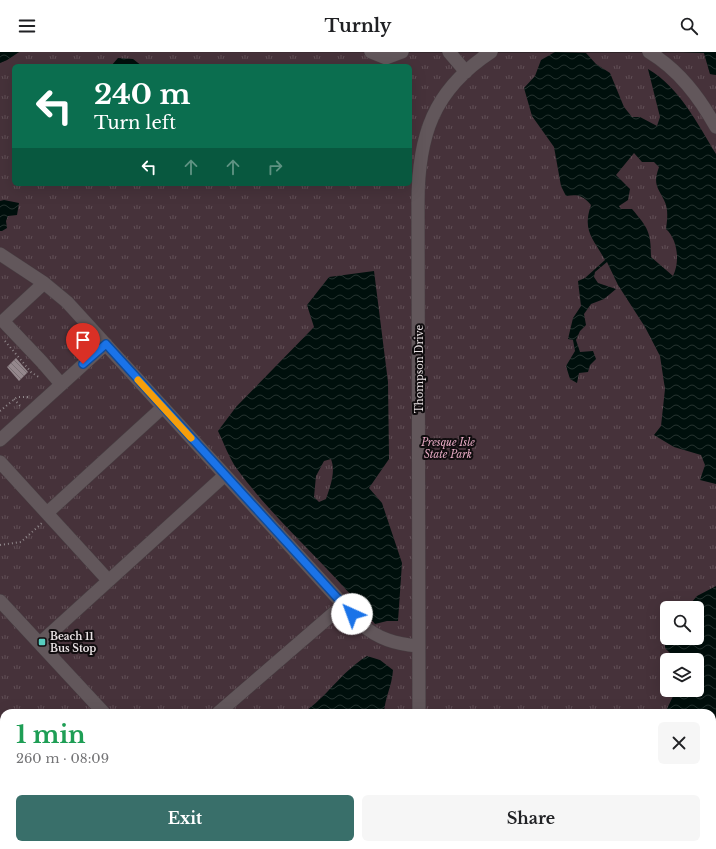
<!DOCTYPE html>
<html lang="en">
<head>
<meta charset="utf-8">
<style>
	body { margin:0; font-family:"Libre Baskerville",serif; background:#f6f6f6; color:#202124; height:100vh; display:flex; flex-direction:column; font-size:15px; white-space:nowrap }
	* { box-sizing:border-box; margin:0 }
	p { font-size:13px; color:#757577 }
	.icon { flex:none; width:22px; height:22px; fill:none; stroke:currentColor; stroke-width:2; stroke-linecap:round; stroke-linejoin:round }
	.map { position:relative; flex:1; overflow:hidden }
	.drawer { position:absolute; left:0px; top:657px; width:716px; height:140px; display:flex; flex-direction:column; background:#fff; border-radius:12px 12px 0 0; box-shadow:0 4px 16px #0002 }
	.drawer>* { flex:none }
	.guide { position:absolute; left:12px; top:12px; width:400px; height:122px; border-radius:6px; box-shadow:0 4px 16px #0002; background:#0b6e4f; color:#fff; overflow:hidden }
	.buttons { position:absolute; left:660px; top:549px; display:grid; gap:8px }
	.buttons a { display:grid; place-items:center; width:44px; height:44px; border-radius:6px; background:#fff; box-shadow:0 4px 16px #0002; font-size:20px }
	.pin { position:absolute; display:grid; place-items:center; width:34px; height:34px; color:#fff; margin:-41px -17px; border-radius:50% 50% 50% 0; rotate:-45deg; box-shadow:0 0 4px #0007 }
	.pin .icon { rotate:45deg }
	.me { position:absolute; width:44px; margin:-22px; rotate:317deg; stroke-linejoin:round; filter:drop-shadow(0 0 3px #0008) }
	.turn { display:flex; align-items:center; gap:14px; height:84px; padding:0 16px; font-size:18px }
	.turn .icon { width:52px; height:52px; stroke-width:2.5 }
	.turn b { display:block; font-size:28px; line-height:34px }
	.lanes { display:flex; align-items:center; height:38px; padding:0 16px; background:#0003; justify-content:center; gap:20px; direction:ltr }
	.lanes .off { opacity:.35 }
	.round { display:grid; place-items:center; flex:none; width:42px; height:42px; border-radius:6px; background:#f6f6f6 }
	.overview { display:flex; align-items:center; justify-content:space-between; height:68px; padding:0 16px }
	h1 { font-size:24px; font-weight:700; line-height:30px; color:#1e9e55 }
	.action { display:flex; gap:8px; margin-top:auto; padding:8px 16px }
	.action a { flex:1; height:46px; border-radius:6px; background:#396f6a; color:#fff; font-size:16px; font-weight:700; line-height:46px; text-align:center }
	.action a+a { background:#f6f6f6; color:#202124 }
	header { display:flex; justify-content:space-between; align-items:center; height:52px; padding:0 16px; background:#fff; font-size:18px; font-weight:700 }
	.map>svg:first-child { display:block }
</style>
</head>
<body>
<header><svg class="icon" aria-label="menu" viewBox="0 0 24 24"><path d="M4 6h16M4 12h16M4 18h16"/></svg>Turnly<svg class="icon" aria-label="search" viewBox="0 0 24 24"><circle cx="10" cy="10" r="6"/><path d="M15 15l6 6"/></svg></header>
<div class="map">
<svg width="716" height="797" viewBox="0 0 716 797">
	<defs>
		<pattern id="park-tufts" width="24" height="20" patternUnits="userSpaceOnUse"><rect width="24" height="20" fill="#46323a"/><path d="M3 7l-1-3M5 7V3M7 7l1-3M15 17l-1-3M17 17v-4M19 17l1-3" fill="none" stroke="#614f56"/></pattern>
		<pattern id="water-waves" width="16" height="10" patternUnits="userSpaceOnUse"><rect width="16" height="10" fill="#000f0c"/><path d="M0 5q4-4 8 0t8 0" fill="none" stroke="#25322f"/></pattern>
		<pattern id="building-back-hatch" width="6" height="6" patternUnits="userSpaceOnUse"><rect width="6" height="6" fill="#94878c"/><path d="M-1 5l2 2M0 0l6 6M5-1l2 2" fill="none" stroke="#797073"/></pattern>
	</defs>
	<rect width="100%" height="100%" fill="#2c2226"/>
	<!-- park -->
	<path fill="url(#park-tufts)" fill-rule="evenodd" d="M19 0 704 1 710 22 716 23V797H0V11L7 8ZM14 14H410V132H14ZM667 556H697V586H667ZM667 608H697V638H667ZM4 661H712V793H4Z"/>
	<!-- water -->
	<path fill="url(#water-waves)" fill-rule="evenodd" d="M0 0H19L7 8 0 11Z
		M555 0 586 1 596 12 610 21 624 55 632 65H640L657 74 660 65 648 17C680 36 697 71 716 102V432L700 428 705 413 701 403 674 395 654 383 661 374 665 337 660 304 645 275 618 233 607 210 595 220 594 225 598 231 616 237 604 247 591 252 584 262 586 273 580 279 576 288 580 300 593 299 596 307 590 313 588 320 579 321 577 331 570 327 566 314 575 299 573 288 568 287 573 266 581 254 578 229 585 226 605 208C593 186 582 179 591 153 583 143 577 142 566 144L561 134 554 95 532 64 524 36 535 24 541 8ZM634 101 642 110H654L659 115C653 132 657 134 664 148 669 158 667 168 666 177 678 188 680 210 673 224L651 205C651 180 648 176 632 157H621L619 154 628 148 630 137 616 123Z
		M683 0H716V23L710 22 704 1Z
		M118 6 133 7 142 14H111Z
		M4 148 19 151 17 163 8 164 6 169 7 176 2 179H0V149Z
		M374 219 388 330 389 407 369 436 382 451 402 511 398 569H387L375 572C333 517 278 473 237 417 229 406 224 391 218 379L236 355 314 275 307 253 329 225ZM331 407C336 420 330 435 326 447L319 450 314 445 316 424 324 409Z
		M716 534V797H668L670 793H712V661H665L676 638H697V608H677L665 596V573L667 570V586H697V556H675L678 552 691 551 697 544Z
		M367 604 380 608 393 618C392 634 385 645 384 661H303C327 645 341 620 367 604Z
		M34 793H78L80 797H45Z
		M288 793H366L364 797H289Z"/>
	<!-- building -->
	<path fill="url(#building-back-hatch)" d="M16 306 28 320 19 329 7 315Z"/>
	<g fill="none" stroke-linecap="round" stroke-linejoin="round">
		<defs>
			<path id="minor" d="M371 0 386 6 402 0
				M449 0 466 20
				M649 0C679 18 699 45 716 75
				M0 202 44 231 67 250 361 572C378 587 396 592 418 594
				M44 231 3 269 42 310 61 332
				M0 388 106 292
				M0 410 108 528
				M47 461 163 355
				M0 549 104 661
				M40 591 225 423
				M218 661 343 553
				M419 661 418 151C418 84 433 38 491 0
				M235 793 241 797
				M420 793V797"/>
		</defs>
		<!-- minor casing -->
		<use href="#minor" stroke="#473e42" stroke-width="14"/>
		<!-- path -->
		<path stroke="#90888b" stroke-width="2" stroke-dasharray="1 3" stroke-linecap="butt" d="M5 289 31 320 40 326
			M14 347 21 355
			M0 359 17 345H30
			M0 493 21 490 42 471
			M481 793 482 797
			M118 797 125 793"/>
		<!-- minor -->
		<use href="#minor" stroke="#62575b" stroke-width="13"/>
	</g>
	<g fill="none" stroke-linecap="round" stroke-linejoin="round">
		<defs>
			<path id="route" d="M83 312 106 292 352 562"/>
		</defs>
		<!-- route casing -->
		<use href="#route" stroke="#114b97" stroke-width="10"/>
		<!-- route -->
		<use href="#route" stroke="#1a73e8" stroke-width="7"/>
		<!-- slow -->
		<path stroke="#f59e0b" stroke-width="7" d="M138 328 191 386"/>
	</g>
	<!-- markers -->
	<rect fill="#58cec0" stroke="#110d0f" stroke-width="1.5" x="38" y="586" width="8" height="8" rx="2"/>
	<g text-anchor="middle" stroke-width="4" stroke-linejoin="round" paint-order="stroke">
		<!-- street labels -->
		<g font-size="10" fill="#e8e1e3" stroke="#110d0f">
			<text transform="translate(419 317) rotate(-90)" y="4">Thompson Drive</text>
		</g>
		<!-- park labels -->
		<g font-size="10" font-style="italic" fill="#eaacc6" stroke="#110d0f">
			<text x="448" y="394">Presque Isle<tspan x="448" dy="12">State Park</tspan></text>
		</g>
		<!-- poi labels -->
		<g font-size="10" font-weight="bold" fill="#e8e1e3" stroke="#110d0f" text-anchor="start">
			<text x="50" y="588">Beach 11<tspan x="50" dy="12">Bus Stop</tspan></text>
		</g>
	</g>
</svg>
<div class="buttons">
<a><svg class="icon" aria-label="search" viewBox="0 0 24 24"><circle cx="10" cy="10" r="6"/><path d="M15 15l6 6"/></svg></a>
<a><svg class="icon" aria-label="layers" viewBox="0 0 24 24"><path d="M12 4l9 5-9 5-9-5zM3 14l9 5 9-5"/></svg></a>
</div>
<div class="pin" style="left:83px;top:312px;background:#d93025"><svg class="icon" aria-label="arrive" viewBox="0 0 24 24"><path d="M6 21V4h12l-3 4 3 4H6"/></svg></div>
<svg class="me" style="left:352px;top:562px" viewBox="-20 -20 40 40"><circle r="19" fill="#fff"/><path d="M0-13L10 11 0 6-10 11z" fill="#1a73e8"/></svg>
<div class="guide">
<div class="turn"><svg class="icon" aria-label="left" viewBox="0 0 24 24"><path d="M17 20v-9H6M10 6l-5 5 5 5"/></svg><div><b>240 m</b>Turn left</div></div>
<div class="lanes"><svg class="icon" aria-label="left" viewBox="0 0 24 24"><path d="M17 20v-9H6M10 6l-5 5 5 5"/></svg><svg class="icon off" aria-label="ahead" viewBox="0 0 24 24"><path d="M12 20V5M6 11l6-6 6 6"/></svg><svg class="icon off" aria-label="ahead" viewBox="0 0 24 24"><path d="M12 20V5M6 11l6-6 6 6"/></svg><svg class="icon off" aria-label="right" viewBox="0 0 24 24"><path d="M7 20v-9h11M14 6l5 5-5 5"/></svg></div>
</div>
<section class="drawer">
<div class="overview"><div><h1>1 min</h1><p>260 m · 08:09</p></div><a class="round"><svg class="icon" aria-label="close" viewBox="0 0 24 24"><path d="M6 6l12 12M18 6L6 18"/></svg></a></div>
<div class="action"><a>Exit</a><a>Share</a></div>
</section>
</div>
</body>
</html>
